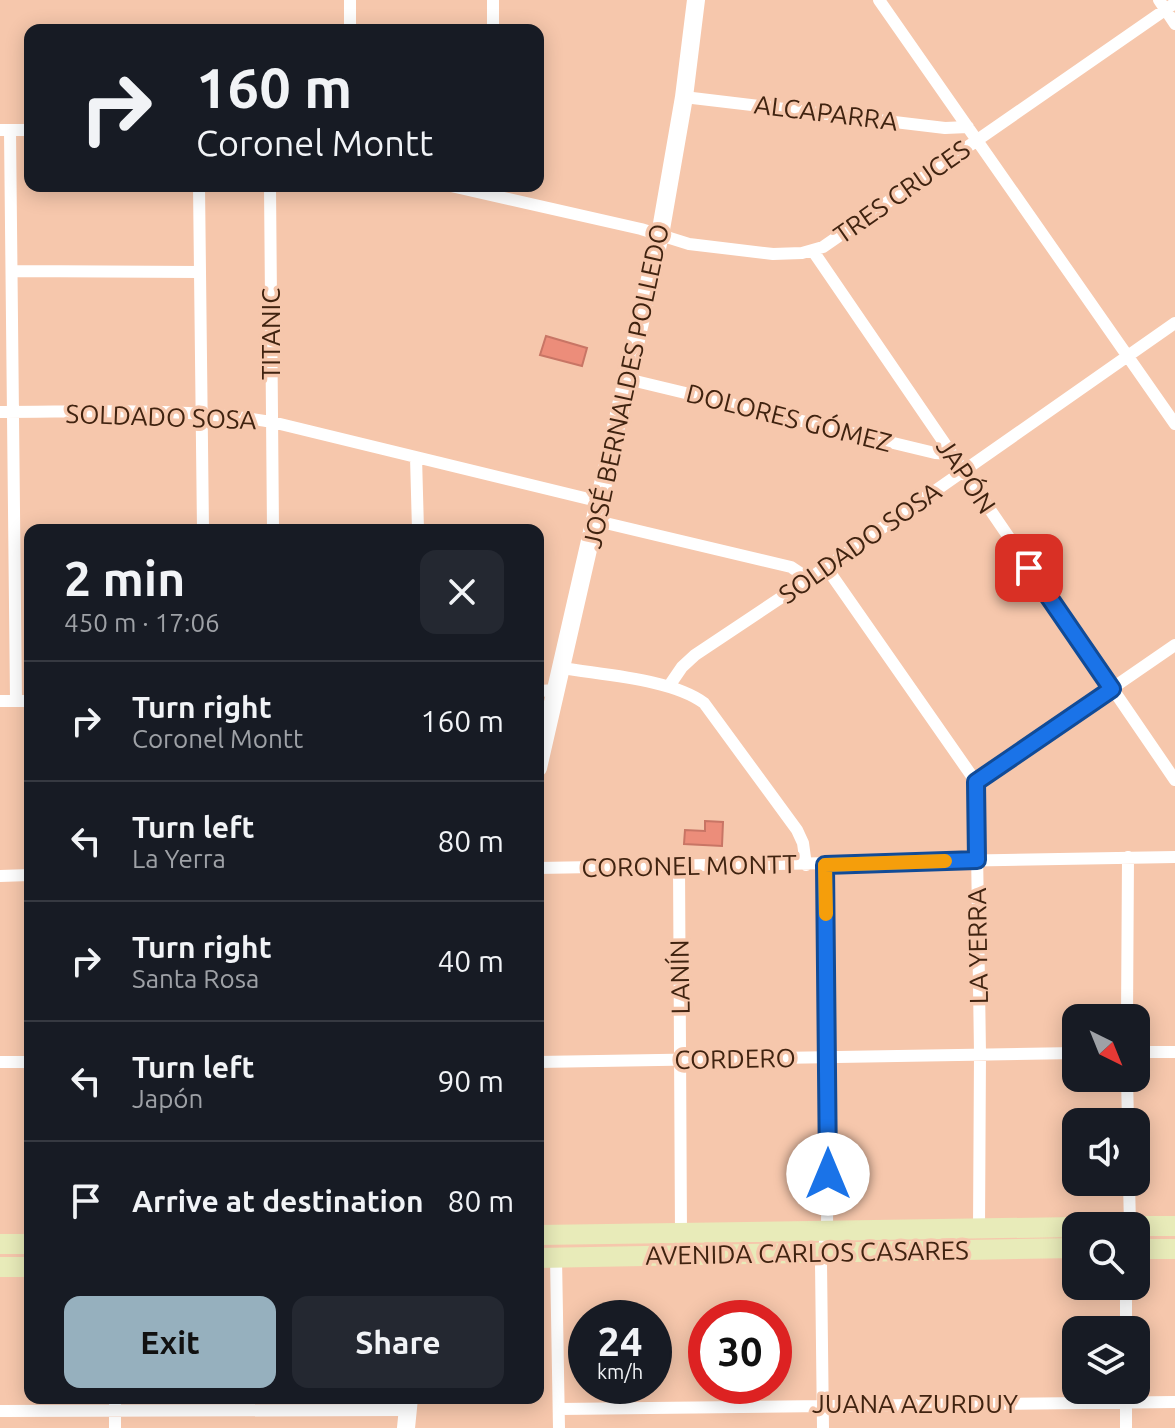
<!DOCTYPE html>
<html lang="en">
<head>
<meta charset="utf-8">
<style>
	body { margin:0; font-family:Ubuntu,sans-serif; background:#242831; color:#f1f3f6; height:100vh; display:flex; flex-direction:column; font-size:30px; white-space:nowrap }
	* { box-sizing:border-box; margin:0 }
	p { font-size:26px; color:#9ea1a6 }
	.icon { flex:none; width:44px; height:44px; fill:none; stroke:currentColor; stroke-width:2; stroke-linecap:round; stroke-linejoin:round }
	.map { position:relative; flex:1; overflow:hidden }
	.details { position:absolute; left:24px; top:524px; width:520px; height:880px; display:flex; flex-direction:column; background:#171b24; border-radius:16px; box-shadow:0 4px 20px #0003 }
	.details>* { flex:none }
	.hud { position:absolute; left:24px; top:24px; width:520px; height:168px; border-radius:16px; box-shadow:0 4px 20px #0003; background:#171b24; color:#f1f3f6; overflow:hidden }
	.needle { width:52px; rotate:137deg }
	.controls { position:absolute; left:1062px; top:1004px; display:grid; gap:16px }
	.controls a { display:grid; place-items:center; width:88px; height:88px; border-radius:16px; background:#171b24; box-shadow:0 4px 20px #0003; font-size:40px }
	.speed { position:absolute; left:568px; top:1300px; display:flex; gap:16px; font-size:40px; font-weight:700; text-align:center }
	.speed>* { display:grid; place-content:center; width:104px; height:104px; border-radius:50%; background:#171b24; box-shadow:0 4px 20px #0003; line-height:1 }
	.speed small { font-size:20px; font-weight:400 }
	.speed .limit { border:12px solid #d22; background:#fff; color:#111 }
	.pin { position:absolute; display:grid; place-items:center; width:68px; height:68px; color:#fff; margin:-34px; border-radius:16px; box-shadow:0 4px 12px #0006 }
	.me { position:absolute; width:88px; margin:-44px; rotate:0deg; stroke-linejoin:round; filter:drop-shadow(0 0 6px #0008) }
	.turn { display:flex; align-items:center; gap:28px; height:168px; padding:0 40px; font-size:36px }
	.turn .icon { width:104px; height:104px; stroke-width:2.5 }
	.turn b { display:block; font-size:56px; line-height:68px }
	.round { display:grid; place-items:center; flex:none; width:84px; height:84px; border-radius:16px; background:#242831 }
	.headline { display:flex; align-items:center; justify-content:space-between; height:136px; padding:0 40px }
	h1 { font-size:48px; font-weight:600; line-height:60px }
	.cta { display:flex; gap:16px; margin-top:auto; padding:16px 40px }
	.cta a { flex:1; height:92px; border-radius:16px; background:#96b0be; color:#111; font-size:32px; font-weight:600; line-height:92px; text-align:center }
	.cta a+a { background:#242831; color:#f1f3f6 }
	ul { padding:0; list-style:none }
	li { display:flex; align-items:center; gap:24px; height:120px; padding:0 40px; border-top:2px solid #363941 }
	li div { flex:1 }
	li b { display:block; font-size:30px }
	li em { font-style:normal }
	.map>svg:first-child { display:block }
</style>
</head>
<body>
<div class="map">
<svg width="1175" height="1428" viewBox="0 0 1175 1428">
	<rect width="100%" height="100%" fill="#f6c7ac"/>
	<!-- building -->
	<path fill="#ec8d7a" stroke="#c87565" stroke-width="2" d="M546 336 587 348 582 366 540 355Z
		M705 821 723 822 722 846 684 844 685 830 705 831Z"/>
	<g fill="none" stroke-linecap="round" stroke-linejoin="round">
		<!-- minor -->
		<path stroke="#fff" stroke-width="12" d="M350 0V30
			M493 0V30
			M879 0 1175 424
			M1159 0 1175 24
			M684 97 945 128 968 127
			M0 130H30
			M10 130 16 701
			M199 186 203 530
			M270 186 273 530
			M451 186 641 229 689 244 773 254 802 253 823 247 1175 3
			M813 251 1175 780
			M12 271 200 272
			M627 379 935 453 951 454
			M0 412C90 412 183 407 272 422L601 502
			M416 457 418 530
			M597 521 791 567 809 579
			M826 567 976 782 980 1053 979 1228
			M562 668C603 675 672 679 704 703L797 830 803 843 806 865
			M669 686 682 667 695 655 809 579 1175 323
			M538 691 557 690
			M0 701H30
			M976 782 1175 645
			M679 865 681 1233
			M538 868 1175 857
			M0 876 30 875
			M1127 1018 1128 857
			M1136 1052H1175
			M0 1062H30
			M538 1062 1076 1053
			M1127 1078 1128 1122
			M1129 1182 1130 1226
			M556 1258 559 1428
			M1126 1330V1286
			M1126 1390V1428
			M115 1398V1428
			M559 1409 1175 1402
			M0 1411 408 1410
			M823 1428 821 1263 827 1232 828 1056 825 865"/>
		<!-- secondary -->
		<path stroke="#fff" stroke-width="18" d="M538 768 660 235 684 97 696 0
			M406 1428 409 1398"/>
		<!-- primary -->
		<path stroke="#e8ebb9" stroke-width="20" d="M1136 1226H1175
			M538 1235 1076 1227
			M0 1244H30
			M1136 1249H1175
			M538 1258 1076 1248
			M0 1267H30"/>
	</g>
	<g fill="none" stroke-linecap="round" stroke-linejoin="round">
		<defs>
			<path id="route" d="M828 1174 825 865 977 860 976 782 1112 689 1029 568"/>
		</defs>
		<!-- route casing -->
		<use href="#route" stroke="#114b97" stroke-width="20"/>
		<!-- route -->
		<use href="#route" stroke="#1a73e8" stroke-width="14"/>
		<!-- slow -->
		<path stroke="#f59e0b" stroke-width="14" d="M826 914 825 865 945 861"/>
	</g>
	<g text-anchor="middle" stroke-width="7" stroke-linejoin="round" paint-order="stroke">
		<!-- street labels -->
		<g font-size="26" fill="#402310" stroke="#f6c7ac">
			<text transform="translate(826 113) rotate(7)" y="9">ALCAPARRA</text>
			<text transform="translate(902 192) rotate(-35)" y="9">TRES CRUCES</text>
			<text transform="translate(271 334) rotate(-90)" y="9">TITANIC</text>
			<text transform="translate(626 386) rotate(-78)" y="9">JOSÉ BERNALDES POLLEDO</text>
			<text transform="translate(161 417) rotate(2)" y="9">SOLDADO SOSA</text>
			<text transform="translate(789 418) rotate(14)" y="9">DOLORES GÓMEZ</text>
			<text transform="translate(966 476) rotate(56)" y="9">JAPÓN</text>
			<text transform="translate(860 543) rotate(-35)" y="9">SOLDADO SOSA</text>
			<text transform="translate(689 866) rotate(-1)" y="9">CORONEL MONTT</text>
			<text transform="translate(978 946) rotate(-91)" y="9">LA YERRA</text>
			<text transform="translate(680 977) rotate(-91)" y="9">LANÍN</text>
			<text transform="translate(735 1059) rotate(-1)" y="9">CORDERO</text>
			<text transform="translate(807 1253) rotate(-1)" y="9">AVENIDA CARLOS CASARES</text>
			<text x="915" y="1413">JUANA AZURDUY</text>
		</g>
	</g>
</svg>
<div class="controls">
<a><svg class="needle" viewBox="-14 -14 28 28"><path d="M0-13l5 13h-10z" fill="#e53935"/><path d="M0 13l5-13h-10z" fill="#9ea1a6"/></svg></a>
<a><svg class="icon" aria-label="sound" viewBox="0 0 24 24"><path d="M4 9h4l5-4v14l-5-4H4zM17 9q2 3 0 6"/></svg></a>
<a><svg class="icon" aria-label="search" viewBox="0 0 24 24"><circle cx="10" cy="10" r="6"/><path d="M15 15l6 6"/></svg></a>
<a><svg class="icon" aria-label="layers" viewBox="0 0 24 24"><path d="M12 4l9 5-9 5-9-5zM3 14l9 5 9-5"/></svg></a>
</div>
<div class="speed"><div>24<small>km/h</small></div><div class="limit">30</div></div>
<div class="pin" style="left:1029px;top:568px;background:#d93025"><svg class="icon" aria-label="arrive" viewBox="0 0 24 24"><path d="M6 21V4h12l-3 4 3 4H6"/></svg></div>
<svg class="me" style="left:828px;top:1174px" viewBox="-20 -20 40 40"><circle r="19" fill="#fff"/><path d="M0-13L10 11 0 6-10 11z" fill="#1a73e8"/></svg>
<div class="hud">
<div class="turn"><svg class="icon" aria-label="right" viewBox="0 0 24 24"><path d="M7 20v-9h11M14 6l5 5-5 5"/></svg><div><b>160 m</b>Coronel Montt</div></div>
</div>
<section class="details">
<div class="headline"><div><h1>2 min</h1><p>450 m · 17:06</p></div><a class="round"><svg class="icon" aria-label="close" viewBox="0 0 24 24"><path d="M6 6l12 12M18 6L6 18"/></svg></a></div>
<ul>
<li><svg class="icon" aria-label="right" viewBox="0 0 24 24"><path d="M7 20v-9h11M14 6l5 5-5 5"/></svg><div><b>Turn right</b><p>Coronel Montt</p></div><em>160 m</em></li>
<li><svg class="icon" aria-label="left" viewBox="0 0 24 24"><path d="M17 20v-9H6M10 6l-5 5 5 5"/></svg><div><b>Turn left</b><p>La Yerra</p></div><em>80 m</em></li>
<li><svg class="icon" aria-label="right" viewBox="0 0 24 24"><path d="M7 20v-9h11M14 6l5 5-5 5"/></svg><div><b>Turn right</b><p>Santa Rosa</p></div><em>40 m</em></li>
<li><svg class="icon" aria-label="left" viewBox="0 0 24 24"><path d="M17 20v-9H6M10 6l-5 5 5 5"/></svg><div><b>Turn left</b><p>Japón</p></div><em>90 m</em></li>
<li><svg class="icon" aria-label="arrive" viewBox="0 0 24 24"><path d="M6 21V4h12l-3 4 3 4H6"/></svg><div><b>Arrive at destination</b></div><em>80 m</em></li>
</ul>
<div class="cta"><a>Exit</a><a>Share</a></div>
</section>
</div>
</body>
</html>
